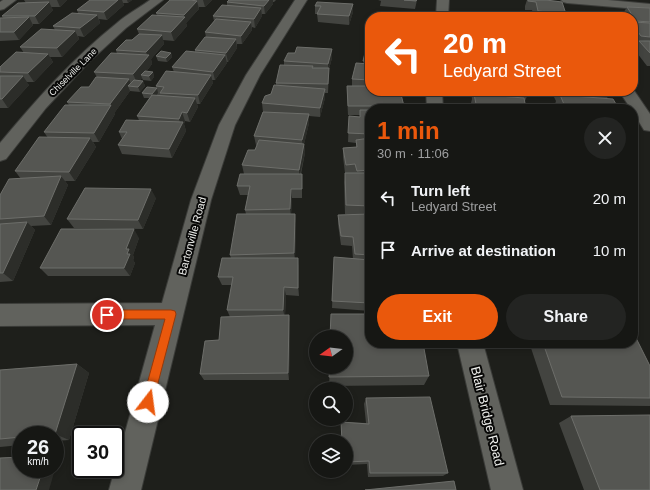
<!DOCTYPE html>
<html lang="en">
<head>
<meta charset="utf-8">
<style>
	body { margin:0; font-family:Arial,sans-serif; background:#232422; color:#f1f3f6; height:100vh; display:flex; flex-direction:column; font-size:15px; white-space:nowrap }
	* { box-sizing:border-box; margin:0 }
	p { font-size:13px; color:#9e9fa0 }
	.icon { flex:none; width:22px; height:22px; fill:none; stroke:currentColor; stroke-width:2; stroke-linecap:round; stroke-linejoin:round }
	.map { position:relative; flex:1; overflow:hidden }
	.drawer { position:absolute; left:365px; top:104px; width:273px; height:244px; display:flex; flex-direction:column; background:#161714; border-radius:16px; box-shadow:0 2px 6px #0003,0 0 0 1px #353634 }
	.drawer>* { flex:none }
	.top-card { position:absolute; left:365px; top:12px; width:273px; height:84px; border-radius:16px; box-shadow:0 2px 6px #0003,0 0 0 1px #353634; background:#ea580c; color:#fff; overflow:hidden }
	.needle { width:26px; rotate:255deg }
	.controls { position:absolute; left:309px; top:330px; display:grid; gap:8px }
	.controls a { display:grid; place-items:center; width:44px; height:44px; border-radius:50%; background:#161714; box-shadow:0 2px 6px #0003,0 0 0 1px #353634; font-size:20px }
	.speed { position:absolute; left:12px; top:426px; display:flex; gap:8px; font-size:20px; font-weight:700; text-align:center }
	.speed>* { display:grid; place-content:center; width:52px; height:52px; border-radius:50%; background:#161714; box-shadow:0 2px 6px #0003,0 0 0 1px #353634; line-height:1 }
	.speed small { font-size:10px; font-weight:400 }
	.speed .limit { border:2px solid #111; border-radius:6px; background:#fff; color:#111 }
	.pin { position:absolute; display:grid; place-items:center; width:34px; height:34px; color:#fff; margin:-17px; border:2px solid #fff; border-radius:50%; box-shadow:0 1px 4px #0007 }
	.me { position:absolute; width:44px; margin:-22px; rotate:15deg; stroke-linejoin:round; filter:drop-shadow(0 0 3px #0008) }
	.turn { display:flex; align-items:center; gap:14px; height:84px; padding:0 12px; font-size:18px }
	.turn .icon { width:52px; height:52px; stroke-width:2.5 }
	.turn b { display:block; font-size:28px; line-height:34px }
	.round { display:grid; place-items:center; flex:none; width:42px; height:42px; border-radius:21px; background:#232422 }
	.overview { display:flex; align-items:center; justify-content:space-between; height:68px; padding:0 12px }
	h1 { font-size:24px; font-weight:700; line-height:30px; color:#ea580c }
	.primary-button { display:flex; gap:8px; margin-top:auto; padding:8px 12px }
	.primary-button a { flex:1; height:46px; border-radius:24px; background:#ea580c; color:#fff; font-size:16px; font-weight:700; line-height:46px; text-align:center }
	.primary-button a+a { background:#232422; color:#f1f3f6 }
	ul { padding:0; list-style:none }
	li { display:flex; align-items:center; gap:12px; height:52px; padding:0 12px }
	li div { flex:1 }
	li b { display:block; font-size:15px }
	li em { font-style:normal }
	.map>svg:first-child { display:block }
</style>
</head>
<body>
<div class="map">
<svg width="650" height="490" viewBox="0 0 650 490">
	<rect width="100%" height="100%" fill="#1e1f1b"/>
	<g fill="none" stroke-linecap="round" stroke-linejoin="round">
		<defs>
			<path id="street" d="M3 0H16L4 9 0 10V2Z
				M150 0H163L126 28 90 61 46 108 6 159 0 161V143C36 100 73 58 117 23 127 14 139 8 150 0Z
				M295 0H307L260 75 235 125 211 200 141 490H109L155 325 0 326V304L162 303 191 200 219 125 246 75Z
				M437 0H449L448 17H436Z
				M561 0H608L650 4V10L567 3 563 2Z
				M633 89 650 114V131L644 130 633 112V109H631L619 91H633Z
				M426 91H442L443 109H427Z
				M457 343H483L523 490H491Z"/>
		</defs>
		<!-- street casing -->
		<use href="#street" stroke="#3b3c39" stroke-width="2"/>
		<!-- street -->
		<use href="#street" fill="#61625d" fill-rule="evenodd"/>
	</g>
	<!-- wall -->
	<path fill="#434440" d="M24 0H67L60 7H51L53 10 39 24H33V25L19 40 0 41V18H3L2 16 26 3Z
		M90 0H132L128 3H123L124 5 107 20 99 19 100 23 84 37 78 36 79 39 62 57H50L53 62 34 82H26L29 85 8 108H0V67L24 53 20 47 55 30 53 26 78 13 77 10Z
		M170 0H212L205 7H199V9L186 23 187 26 174 41 163 40 164 44 151 59 152 64 146 72H153L154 77 151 81 143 80 142 78 139 81H143L145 86 140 92 130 91 115 112V114L99 142H93L96 147 75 181H65L68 185 51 225 31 226 35 230 13 281 0 282V195L21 179 15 171 48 138 44 132 69 105 67 102 89 87 97 77 94 72 117 54 116 50 132 40 139 34 137 29 157 15 156 13Z
		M229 0H276L274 2H273V4L265 14H262V16L255 28 252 27V30L242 44H237V48L228 62H227V63L215 80H212L213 83 200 104H197L198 107 190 122 185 121 184 124 186 131 172 158 122 154 118 145 122 139 119 132 139 120 137 116 149 98H144L142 93 157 88 156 86 174 72 172 67 195 52V50L206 37 205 32 214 21 213 16 227 6V2Z
		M378 0H417L415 9 380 6 381 1Z
		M527 0H546L566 14V15L570 17H534L532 10H525V6Z
		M353 4V12L349 25 318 22 317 14H315V6Z
		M627 7 650 8V66H647L634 49 637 44H636L633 41V17H624L622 15Z
		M370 30V91H404L403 92H401L404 106 403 109H370V311L332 308 334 257 353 259 352 246 341 245 338 224V215H355L345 214 344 182 345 173 343 157V148L356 147V143L348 142 349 116 360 117V115H348L347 95V86H352V79L363 64 366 51H365L366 42Z
		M171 53 172 57 167 62 158 61 156 56Z
		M332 58 329 69 328 93H325V98L320 117 309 116V123L304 144 305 153 301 174H302V198H292L291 214H295L296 223 295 258 299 267V296L286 295 285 315H289L290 322 289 380H204L200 374 219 340 230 317 227 310 232 285H222L218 277 231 258 230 255 246 214 245 210 248 195H240L237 186 244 174 242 165 255 150 257 145H256L254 136 263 112 262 103 271 94 276 85V83L284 65V61Z
		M471 91H527L528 94 525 101 526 109H472L471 103 472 99Z
		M551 91H608L610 94 607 98 619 109H557L555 104 556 101Z
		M156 198 143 229 74 228 67 219Z
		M139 238 133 255 134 258 133 260 135 263 130 276H48L40 268Z
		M532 343H633L650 366V406L550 405 530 345Z
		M77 364 89 373 69 440 55 441V435H21V445L0 447V370Z
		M330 367 429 376 424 385 329 386Z
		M366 398 448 473 443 476 368 477 367 464 346 465V441H341V422L366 423 364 404Z
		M571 416 650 490H584L559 423Z"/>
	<!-- shaded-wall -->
	<path fill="#2c2d29" d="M57 0H67L60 7Z
		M118 0H122L124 5 107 20 104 12Z
		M127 0H132L128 3Z
		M203 0H212L205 7Z
		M269 0H273V4L265 14 264 6Z
		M197 1 199 9 186 23 187 26 174 41 171 32 184 18V15Z
		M49 2 53 10 39 24 35 16Z
		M353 4V12L349 25V16Z
		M261 8 262 16 255 28 254 19Z
		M97 15 100 23 84 37 80 28Z
		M29 17 33 25 19 40 14 32Z
		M251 22 252 30 242 44 241 36Z
		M75 31 79 39 62 57 57 48Z
		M162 35 164 44 151 59 152 64 143 76 141 75 142 78 137 83 133 74 148 57 146 52Z
		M236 39 237 48 228 62 226 53Z
		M332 49V58L329 69 328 93V64Z
		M171 53 172 57 167 62 166 58Z
		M48 54 53 62 34 82 28 73Z
		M225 55 227 63 215 80 213 72Z
		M153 72 154 77 151 81 149 76Z
		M211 75 213 83 200 104 198 95Z
		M23 76 29 85 8 108 2 99Z
		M129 79 132 87 128 86 130 91 115 112V114L99 142 94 133 111 106 110 104Z
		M143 81 145 86 140 92 138 87Z
		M157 88 158 93 154 99 152 94Z
		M325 89V98L320 117V108Z
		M195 98 198 107 190 122 187 113Z
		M182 112 185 121 184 124 186 131 172 158 169 149 181 126 179 119Z
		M309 114V123L303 149 302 140Z
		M90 138 96 147 75 181 69 172Z
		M304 144 305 153 299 179V170Z
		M61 176 68 185 51 225 44 216Z
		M151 189 156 198 143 229 138 220Z
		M291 189 292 198 291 218 290 209Z
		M295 214 296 223 295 261 294 253Z
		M27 222 35 230 13 281 3 273Z
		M134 229 139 238 133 255 134 258 133 260 135 263 130 276 124 268 127 254 126 249Z
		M298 258 299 267V296L298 288Z
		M284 287 286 295 285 318 283 310Z
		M289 315 290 322 289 380 288 373Z
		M77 364 89 373 69 440 55 434Z
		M55 458 58 459 49 490H36L43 469H55Z"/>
	<!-- building -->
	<path fill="#555652" stroke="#6d6e6a" d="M90 0H118L104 12 77 10Z
		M170 0H191L197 1 184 15 156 13Z
		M229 0H269L264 6 227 2Z
		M404 0H417L416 1Z
		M528 0H546L562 2 566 14 538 11 536 2 528 1Z
		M49 2 35 16H2L18 3Z
		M317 2 353 4 349 16 317 14 321 6H315Z
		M222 5 261 8 254 19 213 16Z
		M627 7 650 8V22L636 21Z
		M536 12 570 15V17H538Z
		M72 13 97 15 80 28 53 26Z
		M152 15 185 17 171 32 137 29Z
		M29 17 14 32H0V18Z
		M216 19 251 22 241 36 205 32Z
		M633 22 650 23V37L641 36 633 25Z
		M41 29 75 31 57 48 20 47Z
		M369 30H370V42H366Z
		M139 34 162 35 146 52 116 50 126 40H132Z
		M205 37 236 39 226 53 195 50Z
		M639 41H650V53Z
		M367 45H370V62L363 61Z
		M297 47 332 49 328 64 284 61 288 53H295Z
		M161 51 171 53 166 58 156 56Z
		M186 51 225 55 213 72 172 67Z
		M16 52 48 54 28 73 0 72V67Z
		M111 53 149 55 133 74 94 72Z
		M356 63 370 64V80L352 79Z
		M280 65 313 66 312 68H329L328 84 276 83Z
		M145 71 153 72 149 76 141 75Z
		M166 71 211 75 198 95 160 93 164 87 156 86Z
		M0 76H23L2 99H0Z
		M96 77 129 79 110 104 67 102 81 87H89Z
		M134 80 143 81 138 87 128 86Z
		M274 85 325 89 320 108 262 103 265 96 271 94Z
		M347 86H370V91H400L404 106H348Z
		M147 87 157 88 152 94 142 93Z
		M492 91H527L528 94Z
		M560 91H608L610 94 561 92Z
		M474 94 524 98 526 109H477Z
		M152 95 195 98 187 113 182 112 179 119 137 116Z
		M560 95 613 99 619 109H566Z
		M65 105H111L94 133 44 132Z
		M360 110H370V134L348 133 349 116 360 117Z
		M263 112 309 114 302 140 254 136Z
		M126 120 183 122 169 149 118 145 127 132H119Z
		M39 137 90 138 69 172 15 171Z
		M370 138V170L357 171 355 164 346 165 343 148 357 147 356 140Z
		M259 140 304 144 299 170 242 165 248 150H255Z
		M345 173H370V206L346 205Z
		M240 174H302V189H291L290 209 245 210 250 186H237Z
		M61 176 44 216 0 219V195L9 179Z
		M85 188 151 189 138 220 67 219Z
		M237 214H295L294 253 230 255Z
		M370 214V255L355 254 353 237 341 236 338 215Z
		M27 222 3 273H0V224Z
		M61 229H134L126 249H129L127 254H130L124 268H40Z
		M334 257 370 260V303L332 301Z
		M222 258H298V288L284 287 283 310H227L233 277H218Z
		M331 314H370V343H423L429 376 329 377 330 367H346V337H330Z
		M289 315 288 373 200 374 205 341 219 340 221 317Z
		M633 336H635L650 366V398L562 397 543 343H633Z
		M77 364 55 434 42 435H21V437L0 439V370Z
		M430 397 448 473H370L369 461 346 462V441H342L341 422 369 424 366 398Z
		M650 415V490H600L571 416Z
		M21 457V469H43L36 490H0V458Z
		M454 481 456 490H365Z"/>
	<!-- route -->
	<path fill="#ea580c" stroke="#983908" d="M107 310H171L175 311 176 314 152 406 148 408 144 406 142 402 165 319H107L104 318 102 315 104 311Z"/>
	<g text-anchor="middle" stroke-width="4" stroke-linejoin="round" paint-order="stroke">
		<!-- far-street labels -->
		<g font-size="9" fill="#eeefec" stroke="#080807">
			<text transform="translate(73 72) rotate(-45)" y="3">Chiselville Lane</text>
		</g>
		<!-- street labels -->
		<g font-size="11" fill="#eeefec" stroke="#080807">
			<text transform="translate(192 236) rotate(-75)" y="4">Bartonville Road</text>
		</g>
		<!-- near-street labels -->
		<g font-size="13" fill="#eeefec" stroke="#080807">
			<text transform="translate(488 416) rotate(76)" y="5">Blair Bridge Road</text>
		</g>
	</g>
</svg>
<div class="controls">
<a><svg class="needle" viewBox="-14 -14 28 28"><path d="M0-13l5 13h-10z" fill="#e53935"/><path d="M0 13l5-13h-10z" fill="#9e9fa0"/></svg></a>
<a><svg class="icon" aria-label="search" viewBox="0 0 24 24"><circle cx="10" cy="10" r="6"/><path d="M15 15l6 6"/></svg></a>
<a><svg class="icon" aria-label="layers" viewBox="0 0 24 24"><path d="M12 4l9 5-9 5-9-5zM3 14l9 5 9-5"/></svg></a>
</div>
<div class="speed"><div>26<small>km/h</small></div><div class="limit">30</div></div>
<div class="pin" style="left:107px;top:315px;background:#d93025"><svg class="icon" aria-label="arrive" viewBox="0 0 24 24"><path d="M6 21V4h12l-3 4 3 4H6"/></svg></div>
<svg class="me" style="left:148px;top:402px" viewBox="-20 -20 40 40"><circle r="19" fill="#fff"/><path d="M0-13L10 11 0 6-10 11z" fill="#ea580c"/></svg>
<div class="top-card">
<div class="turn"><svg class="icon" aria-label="left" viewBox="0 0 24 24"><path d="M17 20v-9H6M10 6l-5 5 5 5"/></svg><div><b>20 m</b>Ledyard Street</div></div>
</div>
<section class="drawer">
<div class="overview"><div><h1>1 min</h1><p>30 m · 11:06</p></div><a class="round"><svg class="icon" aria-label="close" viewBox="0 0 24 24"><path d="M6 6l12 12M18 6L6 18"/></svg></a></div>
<ul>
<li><svg class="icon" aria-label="left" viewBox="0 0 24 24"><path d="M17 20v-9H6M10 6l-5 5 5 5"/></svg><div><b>Turn left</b><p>Ledyard Street</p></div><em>20 m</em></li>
<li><svg class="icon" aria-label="arrive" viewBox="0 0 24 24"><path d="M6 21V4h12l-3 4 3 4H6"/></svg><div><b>Arrive at destination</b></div><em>10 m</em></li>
</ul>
<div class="primary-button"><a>Exit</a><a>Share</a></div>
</section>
</div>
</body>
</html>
